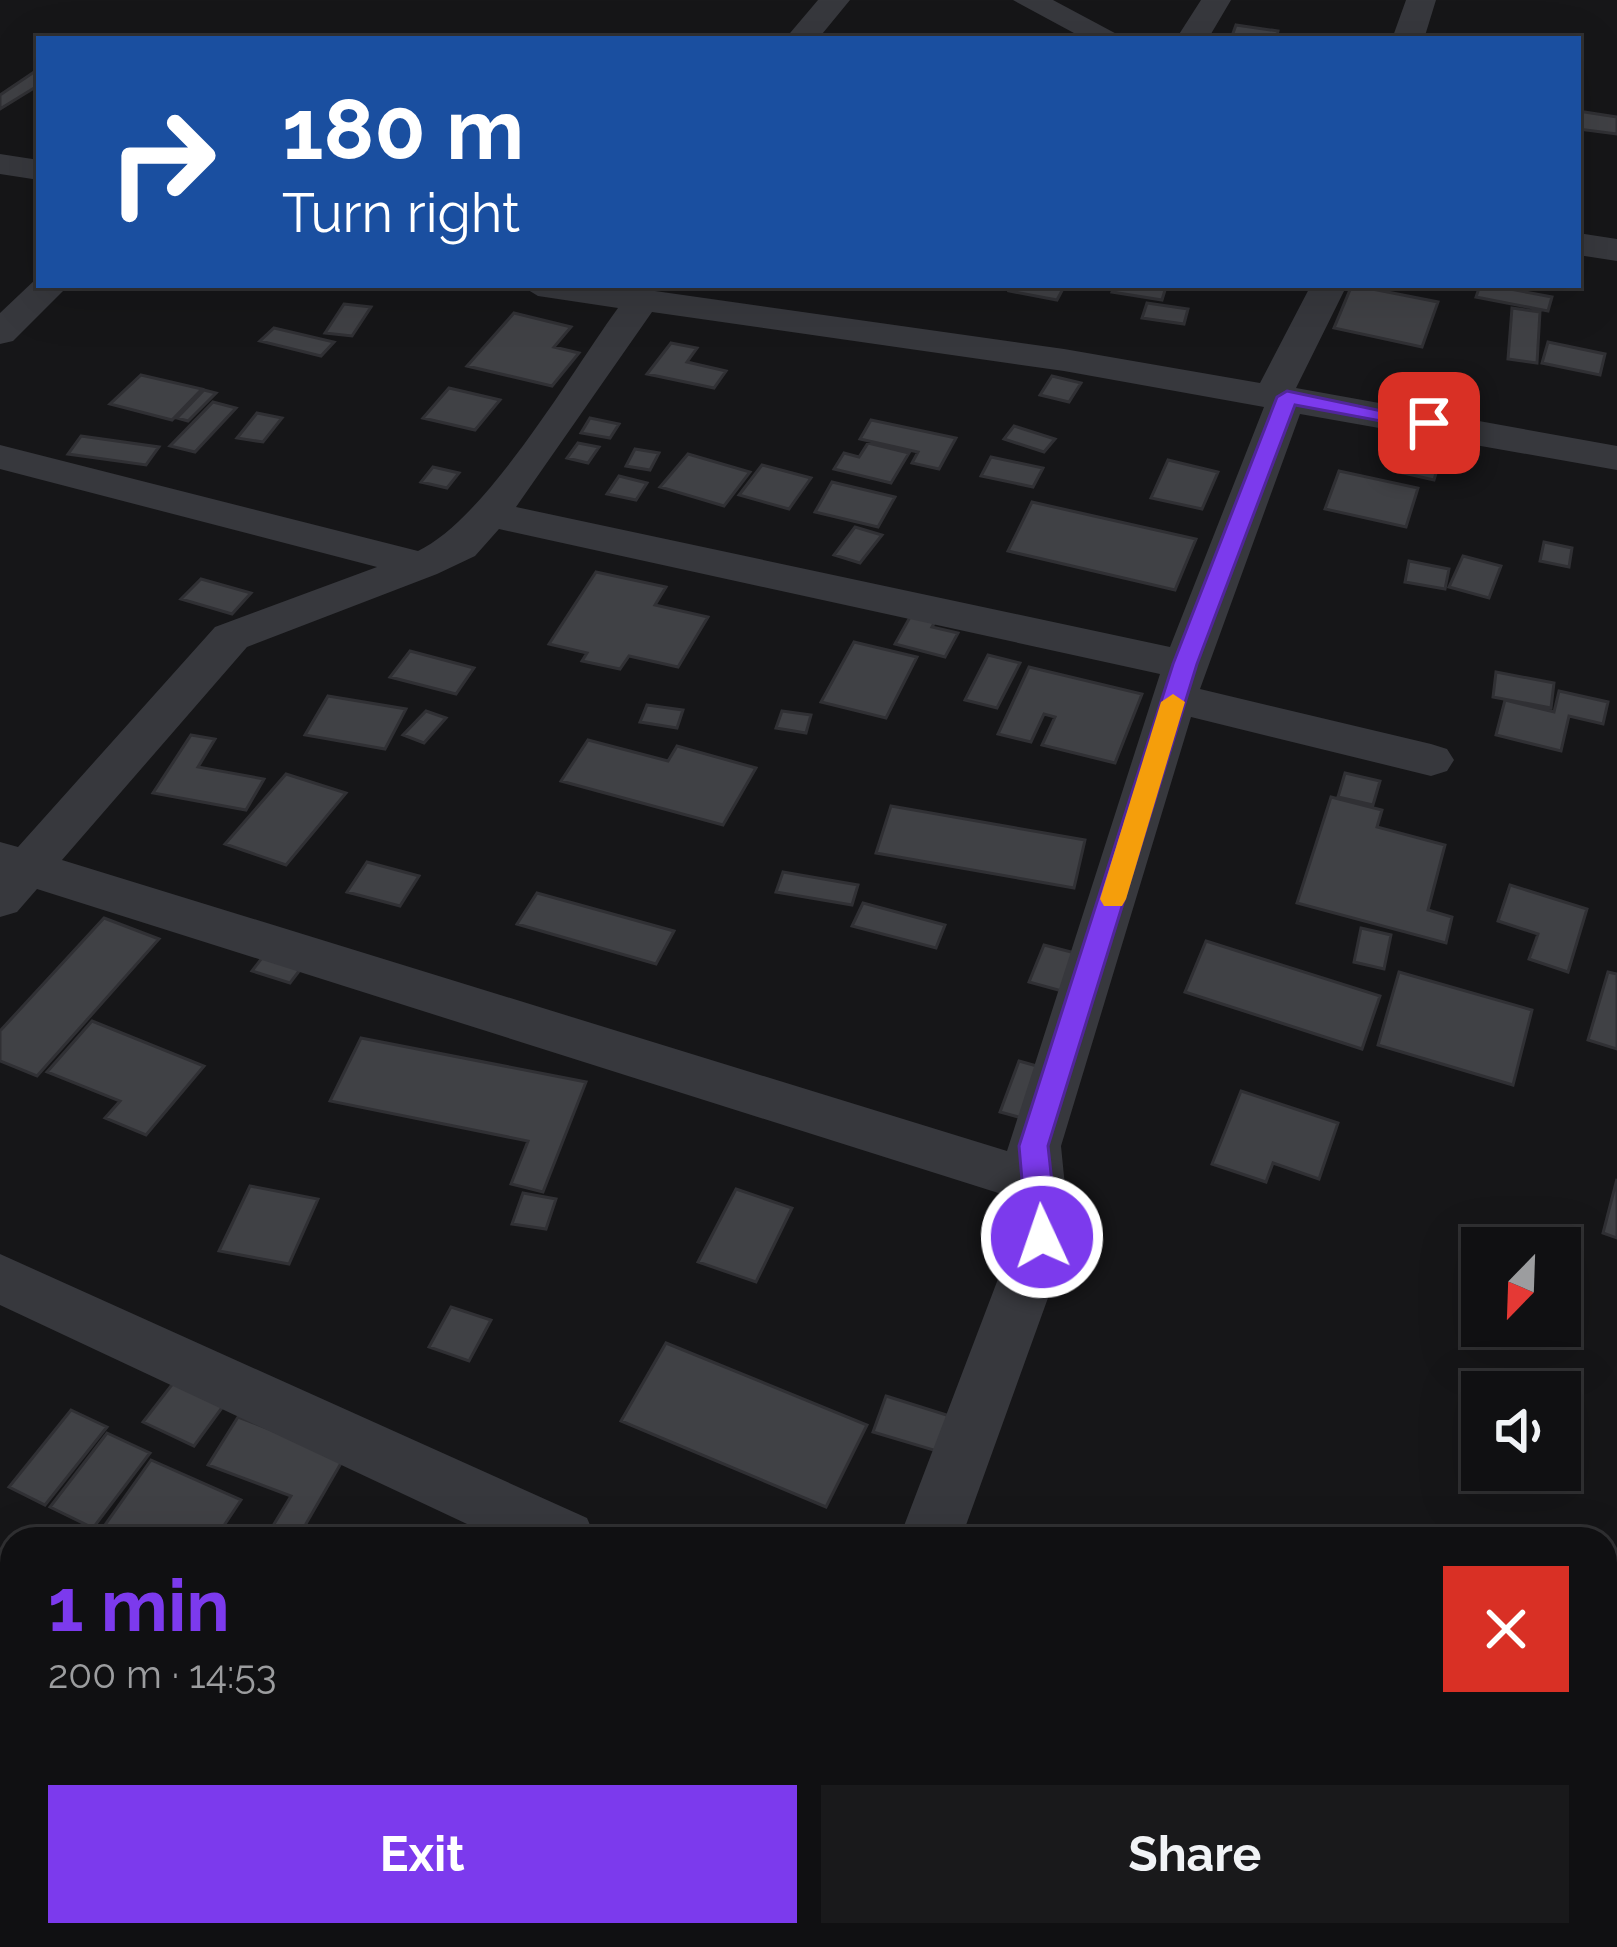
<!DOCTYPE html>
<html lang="en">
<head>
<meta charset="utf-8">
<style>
	body { margin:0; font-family:Raleway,sans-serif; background:#19191b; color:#f1f3f6; height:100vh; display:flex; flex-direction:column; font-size:45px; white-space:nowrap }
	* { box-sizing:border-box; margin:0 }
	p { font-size:39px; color:#9c9d9f }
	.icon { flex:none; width:66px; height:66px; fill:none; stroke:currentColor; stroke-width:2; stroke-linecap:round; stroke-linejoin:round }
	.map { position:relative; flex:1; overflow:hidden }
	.details { position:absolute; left:0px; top:1527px; width:1617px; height:420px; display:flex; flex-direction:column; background:#101012; border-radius:36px 36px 0 0; box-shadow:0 12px 48px #0002,0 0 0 3px #303032 }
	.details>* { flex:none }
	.banner { position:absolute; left:36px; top:36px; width:1545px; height:252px; border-radius:0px; box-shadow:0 12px 48px #0002,0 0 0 3px #303032; background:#1a4fa0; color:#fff; overflow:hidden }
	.needle { width:78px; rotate:203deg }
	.fabs { position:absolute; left:1461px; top:1227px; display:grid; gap:24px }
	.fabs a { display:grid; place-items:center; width:120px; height:120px; border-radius:0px; background:#101012; box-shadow:0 12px 48px #0002,0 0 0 3px #303032; font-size:60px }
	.pin { position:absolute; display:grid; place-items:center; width:102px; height:102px; color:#fff; margin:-51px; border-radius:24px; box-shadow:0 6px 18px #0006 }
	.me { position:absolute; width:132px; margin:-66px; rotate:357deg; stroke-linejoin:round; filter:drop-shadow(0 0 9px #0008) }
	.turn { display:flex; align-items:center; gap:42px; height:252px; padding:0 48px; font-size:54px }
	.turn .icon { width:156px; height:156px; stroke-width:2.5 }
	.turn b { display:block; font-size:84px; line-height:102px }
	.round { display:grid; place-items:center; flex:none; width:126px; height:126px; border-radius:0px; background:#19191b }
	.overview { display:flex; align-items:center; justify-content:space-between; height:204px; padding:0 48px }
	h1 { font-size:72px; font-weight:700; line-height:90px; color:#7c3aed }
	.action { display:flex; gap:24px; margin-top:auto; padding:24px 48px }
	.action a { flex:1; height:138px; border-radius:0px; background:#7c3aed; color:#fff; font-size:48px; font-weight:700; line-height:138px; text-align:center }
	.action a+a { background:#19191b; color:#f1f3f6 }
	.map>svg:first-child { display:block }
</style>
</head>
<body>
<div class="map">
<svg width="1617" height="1947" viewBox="0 0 1617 1947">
	<rect width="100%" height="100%" fill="#161618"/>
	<!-- building -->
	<path fill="#404145" stroke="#303034" stroke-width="3" d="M1236 25 1278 31 1276 39 1232 36Z
		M34 72 39 73V85L0 109V95Z
		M1578 111 1617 117V134L1578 129Z
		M1012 285H1065L1057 300 1009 291Z
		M1115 285H1151L1166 287 1162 300 1112 292Z
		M1352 285 1438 302 1422 347 1334 328Z
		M1480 285H1489L1552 297 1548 311 1476 297Z
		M1147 303 1188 309 1184 324 1142 318Z
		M344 304 371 307 352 336 325 333Z
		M1512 308 1540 312 1537 363 1508 359Z
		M514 313 571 327 554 347 579 353 552 386 467 366Z
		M274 328 334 342 321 356 260 341Z
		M1548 342 1605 354 1600 375 1542 363Z
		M671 343 697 348 687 362 726 371 714 388 647 374Z
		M141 375 202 389 172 420 110 404Z
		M1052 376 1081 383 1069 402 1040 395Z
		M449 388 500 400 475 430 423 418Z
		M204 390 216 393 188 421 177 418Z
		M213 402 236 408 195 452 170 446Z
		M257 413 282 418 263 442 237 438Z
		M590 418 619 424 610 438 581 433Z
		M871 420 956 438 939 469 912 463 918 452 860 439Z
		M1014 426 1055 439 1044 452 1004 439Z
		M81 436 159 447 146 465 68 454Z
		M1404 442 1443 450 1434 480 1394 471Z
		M578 443 599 447 588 463 567 458Z
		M868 443 909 453 891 483 834 469 844 453 859 457Z
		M635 449 659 453 650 470 626 466Z
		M688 454 750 472 724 506 660 487Z
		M991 457 1043 468 1033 487 981 476Z
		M1168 460 1218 472 1202 509 1151 498Z
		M762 465 811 478 789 509 739 495Z
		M433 467 459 473 447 488 421 482Z
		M1339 471 1418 488 1406 527 1325 509Z
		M619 476 647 483 636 500 607 494Z
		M832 482 895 497 878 527 815 512Z
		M1032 502 1085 514 1196 539 1175 590 1008 551Z
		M855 527 882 535 860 563 834 555Z
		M1544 542 1572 548 1569 567 1540 561Z
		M1463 556 1501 566 1489 598 1449 587Z
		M1409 561 1449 569 1445 589 1405 582Z
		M596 572 666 587 655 605 708 617 678 667 629 656 620 669 582 661 587 653 549 644Z
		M201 579 251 593 232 614 181 599Z
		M919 601 943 607 932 627 958 633 945 657 895 644Z
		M854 642 917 657 886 718 821 702Z
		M410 651 474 668 456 694 390 677Z
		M988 655 1020 663 997 708 965 700Z
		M1029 667 1142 694 1115 763 1042 745 1055 717 1044 714 1031 742 998 734Z
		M1496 672 1554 683 1551 708 1493 697Z
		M1559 691 1608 702 1603 724 1569 716 1561 751 1496 735 1505 700 1554 712Z
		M328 696 406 709 385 749 305 735Z
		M647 705 683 710 677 728 640 722Z
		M426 711 446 718 424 743 403 735Z
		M782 711 811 715 806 733 776 728Z
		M191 735 215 739 198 767 264 779 246 810 153 793Z
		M588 740 668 761 677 746 756 768 723 825 561 781Z
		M1345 773 1380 781 1373 805 1338 797Z
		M286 774 346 793 286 865 225 844Z
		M1331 797 1382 810 1377 827 1445 845 1428 910 1452 917 1446 943 1297 903Z
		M891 806 1085 840 1074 888 876 853Z
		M367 862 419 876 400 906 347 892Z
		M783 872 858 885 852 905 776 892Z
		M1510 885 1587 909 1568 972 1529 959 1538 934 1498 921Z
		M537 893 674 931 656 964 517 924Z
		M863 903 945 925 936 948 852 926Z
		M104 918 159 939 37 1076 0 1061V1031Z
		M1361 928 1391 935 1384 969 1354 962Z
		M1206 941 1380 996 1362 1049 1185 992Z
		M1044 945 1083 955 1069 993 1029 982Z
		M268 950 306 962 290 983 252 971Z
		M1399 972 1532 1010 1513 1085 1378 1045Z
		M1608 972 1617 974V1049L1588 1040Z
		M92 1021 204 1066 146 1135 105 1118 120 1101 47 1072Z
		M361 1038 586 1082 543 1192 511 1184 528 1141 330 1101Z
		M1019 1061 1062 1073 1044 1124 1000 1112Z
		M1241 1091 1338 1123 1319 1179 1273 1163 1266 1182 1212 1164Z
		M1617 1179V1238L1603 1233Z
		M250 1186 318 1199 289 1264 219 1251Z
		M736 1189 792 1208 756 1282 698 1262Z
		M523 1193 556 1199 546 1229 512 1224Z
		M451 1307 491 1320 469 1361 429 1347Z
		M666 1343 867 1425 826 1507 621 1421Z
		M174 1382 224 1405 194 1446 143 1422Z
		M886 1396 953 1417 940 1452 873 1432Z
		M71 1410 107 1427 45 1505 9 1487Z
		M238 1417 344 1458 303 1529 328 1539H265L291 1496 208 1465Z
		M107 1433 150 1453 93 1528 50 1507Z
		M151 1460 241 1500 215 1539H95Z
		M234 1935H443L437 1947H227Z
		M1144 1935H1229L1259 1947H1140Z"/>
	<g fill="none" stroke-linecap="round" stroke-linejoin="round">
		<!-- minor -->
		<path fill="#37383d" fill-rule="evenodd" d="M818 0H850L818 39H785Z
			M1013 0H1053L1126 39H1085Z
			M1201 0H1231L1208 39H1176Z
			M1406 0H1436L1424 39H1392Z
			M0 154 39 160V180L0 174Z
			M1578 233 1617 239V261L1578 255Z
			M38 277 39 285H69L13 341 0 344V313Z
			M520 285H653L655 291 1064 349 1260 383 1311 285H1347L1296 388 1617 446V470L1300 414 1200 689 1431 744 1447 749 1454 760 1447 771 1431 776 1191 717 1061 1146 1070 1237 961 1539H899L1014 1237 1011 1197 37 889 17 912 0 917V842L18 847 215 627 377 567 0 469V445L418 551C487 518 570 374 618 308L538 296ZM652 312 1064 371 1264 407 1170 647 516 507ZM499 529 1160 674 1007 1151 62 860 247 647 437 574 475 556Z
			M0 1254 587 1518 596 1539H499L0 1305Z
			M753 1935H823L820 1947H748Z
			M1418 1935H1511L1516 1947H1422Z"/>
	</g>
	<!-- route -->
	<path fill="#7c3aed" stroke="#51269a" stroke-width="3" d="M1287 391 1439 423 1429 430 1295 405 1197 664 1048 1146 1058 1237 1042 1250 1027 1237 1019 1146 1173 664 1277 397Z"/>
	<!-- slow -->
	<path fill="#f59e0b" d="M1173 694 1185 702 1126 899 1122 906H1104L1100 899 1161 702Z"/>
</svg>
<div class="fabs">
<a><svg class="needle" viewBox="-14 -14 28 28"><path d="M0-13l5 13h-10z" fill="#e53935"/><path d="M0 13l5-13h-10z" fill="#9c9d9f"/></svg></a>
<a><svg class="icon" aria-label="sound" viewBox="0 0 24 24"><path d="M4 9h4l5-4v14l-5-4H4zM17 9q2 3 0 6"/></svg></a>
</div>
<div class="pin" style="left:1429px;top:423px;background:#d93025"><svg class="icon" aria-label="arrive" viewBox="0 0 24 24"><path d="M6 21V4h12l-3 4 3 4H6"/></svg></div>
<svg class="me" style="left:1042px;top:1237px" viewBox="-20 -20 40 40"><circle r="17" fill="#7c3aed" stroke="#fff" stroke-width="3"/><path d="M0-11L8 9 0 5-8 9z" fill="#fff"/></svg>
<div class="banner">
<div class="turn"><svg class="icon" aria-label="right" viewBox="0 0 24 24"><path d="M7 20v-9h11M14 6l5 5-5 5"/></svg><div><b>180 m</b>Turn right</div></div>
</div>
<section class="details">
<div class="overview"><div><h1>1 min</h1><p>200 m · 14:53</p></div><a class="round" style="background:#d93025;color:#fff"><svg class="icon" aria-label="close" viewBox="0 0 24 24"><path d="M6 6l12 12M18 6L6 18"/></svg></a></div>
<div class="action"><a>Exit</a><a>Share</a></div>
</section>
</div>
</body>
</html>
